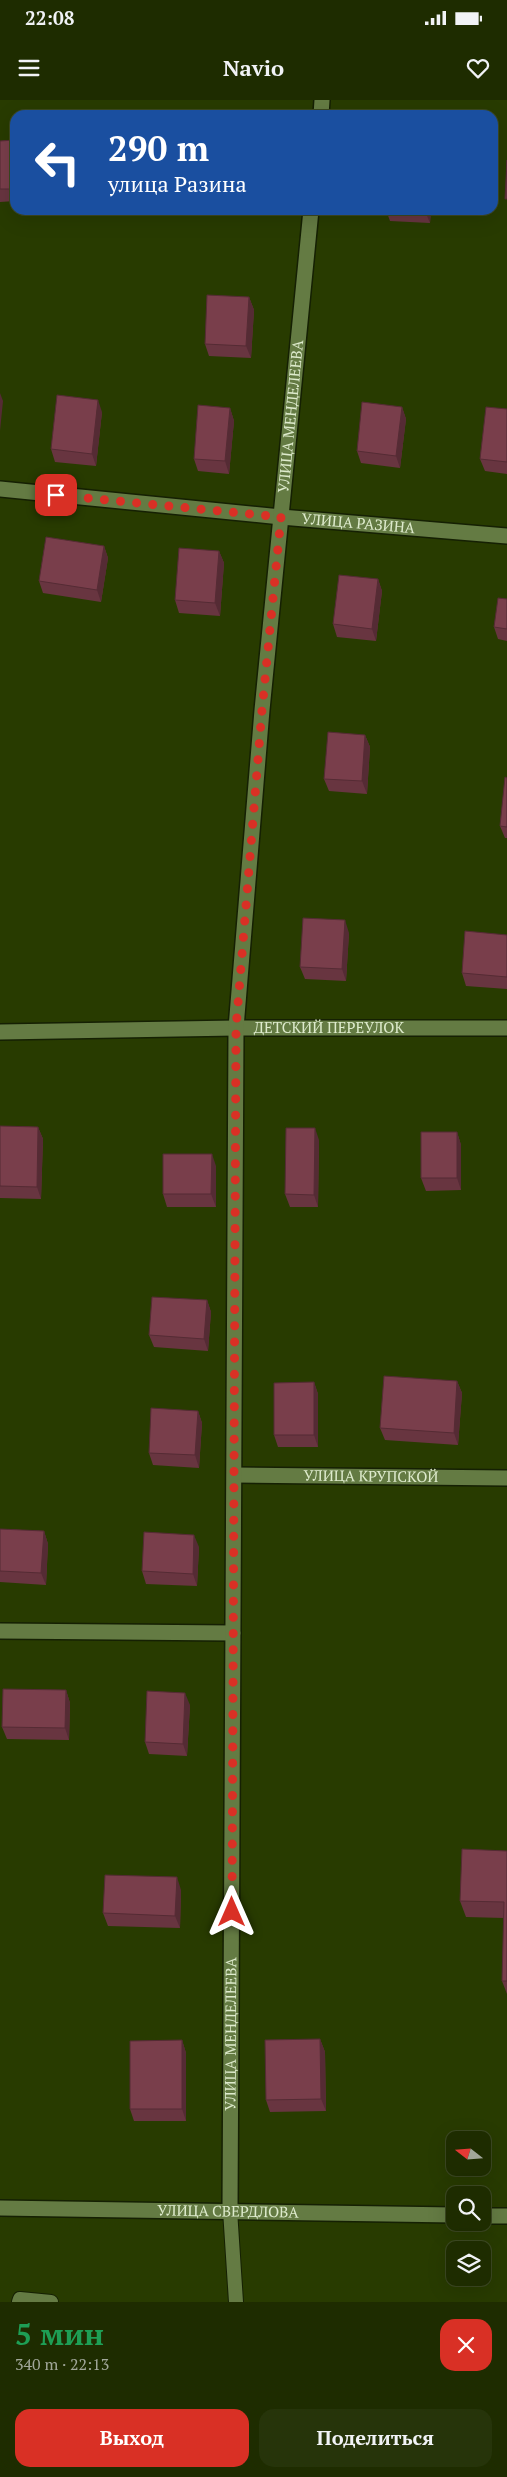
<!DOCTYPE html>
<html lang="ru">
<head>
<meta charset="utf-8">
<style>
	body { margin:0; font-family:"PT Serif",serif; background:#26340a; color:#f1f3f6; height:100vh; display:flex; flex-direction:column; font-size:19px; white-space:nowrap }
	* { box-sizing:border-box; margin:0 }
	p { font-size:16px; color:#a1a799 }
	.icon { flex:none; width:28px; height:28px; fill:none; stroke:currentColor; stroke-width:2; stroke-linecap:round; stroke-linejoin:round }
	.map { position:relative; height:2202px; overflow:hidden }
	.sheet { display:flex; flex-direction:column; background:#1e2c00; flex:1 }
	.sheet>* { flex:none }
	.hud { position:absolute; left:10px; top:10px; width:488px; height:105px; border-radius:15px; box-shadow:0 5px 20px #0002,0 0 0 1px #3c4822; background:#1a4fa0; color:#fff; overflow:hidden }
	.needle { width:32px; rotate:287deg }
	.fabs { position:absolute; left:446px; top:2031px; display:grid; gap:10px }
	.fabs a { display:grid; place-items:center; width:45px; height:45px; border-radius:10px; background:#1e2c00; box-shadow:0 5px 20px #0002,0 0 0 1px #3c4822; font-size:25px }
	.pin { position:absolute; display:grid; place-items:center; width:42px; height:42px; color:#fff; margin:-21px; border-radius:10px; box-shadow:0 2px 8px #0006 }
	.me { position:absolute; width:55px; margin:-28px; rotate:0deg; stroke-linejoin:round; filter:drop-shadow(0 0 4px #0008) }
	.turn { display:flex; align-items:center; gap:18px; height:105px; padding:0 15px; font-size:22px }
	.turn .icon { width:65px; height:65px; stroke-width:2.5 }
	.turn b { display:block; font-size:35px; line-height:42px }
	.round { display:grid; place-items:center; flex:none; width:52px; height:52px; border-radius:15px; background:#26340a }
	.overview { display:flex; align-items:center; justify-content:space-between; height:85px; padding:0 15px }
	h1 { font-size:30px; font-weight:700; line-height:38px; color:#1e9e55 }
	.cta { display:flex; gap:10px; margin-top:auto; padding:10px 15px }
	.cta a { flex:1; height:58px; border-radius:15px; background:#d93025; color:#fff; font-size:20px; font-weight:700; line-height:58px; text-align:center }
	.cta a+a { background:#26340a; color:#f1f3f6 }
	.status { display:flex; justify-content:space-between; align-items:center; height:35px; padding:0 25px; background:#1e2c00; direction:ltr }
	.status svg { height:14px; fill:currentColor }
	header { display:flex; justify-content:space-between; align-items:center; height:65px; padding:0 15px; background:#1e2c00; font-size:22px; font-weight:700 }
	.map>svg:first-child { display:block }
</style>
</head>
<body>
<div class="status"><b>22:08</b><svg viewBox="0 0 49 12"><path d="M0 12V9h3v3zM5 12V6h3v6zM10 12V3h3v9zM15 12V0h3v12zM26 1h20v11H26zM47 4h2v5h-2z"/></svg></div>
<header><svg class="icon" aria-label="menu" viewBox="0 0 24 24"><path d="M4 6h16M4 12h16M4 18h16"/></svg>Navio<svg class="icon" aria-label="heart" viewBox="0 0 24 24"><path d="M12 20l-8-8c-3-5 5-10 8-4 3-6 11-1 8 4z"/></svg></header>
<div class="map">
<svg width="507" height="2202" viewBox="0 0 507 2202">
	<rect width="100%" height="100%" fill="#283b00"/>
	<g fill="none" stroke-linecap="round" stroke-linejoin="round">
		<defs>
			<path id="lane" d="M230 2110 236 2202
				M19 2202 20 2199 51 2202"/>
			<g id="street">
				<path d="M321 15 322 0"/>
				<path id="s1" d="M0 389 281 417 507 436"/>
				<path id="s2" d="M0 932 236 928H507"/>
				<path id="s3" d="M235 1375 507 1378"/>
				<path d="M0 1531 233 1533"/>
				<path id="s4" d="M230 2110 236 928 262 610 311 110"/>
			</g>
			<g id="secondary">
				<path id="s5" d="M0 2108 455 2115"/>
				<path d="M482 2116H507"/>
			</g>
		</defs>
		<!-- lane casing -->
		<use href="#lane" stroke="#152003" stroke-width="16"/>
		<!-- street casing -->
		<use href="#street" stroke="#152003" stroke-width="18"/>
		<!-- secondary casing -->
		<use href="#secondary" stroke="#152003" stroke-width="18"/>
		<!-- lane -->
		<use href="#lane" stroke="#647b43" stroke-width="14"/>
		<!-- street -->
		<use href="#street" stroke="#647b43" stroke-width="15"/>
		<!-- secondary -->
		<use href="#secondary" stroke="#647b43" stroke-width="15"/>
	</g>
	<!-- wall -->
	<path fill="#683540" d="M14 40 15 44V101L0 102V41Z
		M386 110H431L430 123 390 121Z
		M249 197 254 210 251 258 209 256 205 244Z
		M402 307 406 319 400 368 361 363 357 351Z
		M230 308 234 321 229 374 198 371 194 359Z
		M507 309V374L485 371 480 359Z
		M102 312 96 366 55 362 51 349Z
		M104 446 108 458 101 502 43 493 39 481Z
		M219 451 224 463 220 516 179 513 175 500Z
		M378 479 382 491 376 541 337 537 333 524Z
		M507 499V541L498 539 494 527Z
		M365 635 370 647 367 694 329 691 324 679Z
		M507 678V738H505L500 726Z
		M349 833 346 881 305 879 300 867Z
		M507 835V889L466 886 462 873Z
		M0 1026 38 1027 43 1039 41 1099 0 1098Z
		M457 1032 461 1045V1090L426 1091 421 1078Z
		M319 1040 318 1107H290L285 1094Z
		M216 1066V1107H167L163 1094Z
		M207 1200 211 1212 208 1251 154 1247 149 1235Z
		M457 1281 462 1293 458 1345 385 1340 380 1328Z
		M314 1282 318 1294V1347H278L274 1335Z
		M198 1311 202 1323 199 1368 153 1365 149 1353Z
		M0 1429 44 1431 48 1444 46 1485 0 1482Z
		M199 1447 197 1486 146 1484 142 1471Z
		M66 1590 70 1603 69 1640 7 1639 2 1627Z
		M190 1605 187 1656 149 1654 145 1642Z
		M507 1751V1894L502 1881 504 1818 466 1817 460 1801Z
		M181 1790 180 1828 108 1826 103 1813Z
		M320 1939 325 1952 326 2011 270 2012 266 2000Z
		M182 1940 186 1953V2021H134L130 2009Z"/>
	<!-- shaded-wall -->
	<path fill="#552b34" d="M14 40 15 44V87Z
		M425 110H431L430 123 425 111Z
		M249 197 254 210 251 258 246 246Z
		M0 293 3 301 0 331Z
		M98 300 102 312 96 366 92 354Z
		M402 307 406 319 400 368 396 356Z
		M230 308 234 321 229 374 225 361Z
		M104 446 108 458 101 502 97 490Z
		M219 451 224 463 220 516 215 503Z
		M378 479 382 491 376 541 372 529Z
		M365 635 370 647 367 694 362 681Z
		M345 820 349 833 346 881 342 869Z
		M38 1027 43 1039 41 1099 37 1087Z
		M315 1028 319 1040 318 1107 314 1095Z
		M457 1032 461 1045V1090L457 1078Z
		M212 1054 216 1066V1107L211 1094Z
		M207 1200 211 1212 208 1251 204 1239Z
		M457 1281 462 1293 458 1345 454 1333Z
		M314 1282 318 1294V1347L314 1335Z
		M198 1311 202 1323 199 1368 195 1355Z
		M44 1431 48 1444 46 1485 41 1473Z
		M194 1435 199 1447 197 1486 193 1474Z
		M66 1590 70 1603 69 1640 65 1628Z
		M185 1593 190 1605 187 1656 183 1644Z
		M177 1777 181 1790 180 1828 175 1816Z
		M320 1939 325 1952 326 2011 321 1999Z
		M182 1940 186 1953V2021L182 2009Z"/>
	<!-- building -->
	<path fill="#793e4b" stroke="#552b34" d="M14 40 15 89H0V41Z
		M507 60V99H505Z
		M408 110H425V111Z
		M207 195 249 197 246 246 205 244Z
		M57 295 98 300 92 354 51 349Z
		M362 302 402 307 396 356 357 351Z
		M198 305 230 308 225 361 194 359Z
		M486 307 507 309V362L480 359Z
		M46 437 104 446 97 490 39 481Z
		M179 448 219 451 215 503 175 500Z
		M339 475 378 479 372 529 333 524Z
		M498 498 507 499V529L494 527Z
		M328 632 365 635 362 681 324 679Z
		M505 677 507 678V727L500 726Z
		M303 818 345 820 342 869 300 867Z
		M465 831 507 835V877L462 873Z
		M0 1026 38 1027 37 1087 0 1086Z
		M286 1028H315L314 1095 285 1094Z
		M421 1032H457V1078H421Z
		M163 1054H212L211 1094H163Z
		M152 1197 207 1200 204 1239 149 1235Z
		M384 1276 457 1281 454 1333 380 1328Z
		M314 1282V1335H274V1283Z
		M151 1308 198 1311 195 1355 149 1353Z
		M0 1429 44 1431 41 1473 0 1471Z
		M144 1432 194 1435 193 1474 142 1471Z
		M3 1589 66 1590 65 1628 2 1627Z
		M147 1591 185 1593 183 1644 145 1642Z
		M462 1749 507 1751V1881H502L504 1802 460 1801Z
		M105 1775 177 1777 175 1816 103 1813Z
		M320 1939 321 1999 266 2000 265 1940Z
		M182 1940V2009H130V1941Z"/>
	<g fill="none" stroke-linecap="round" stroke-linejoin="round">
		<!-- route -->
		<path stroke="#d93025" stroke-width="9" stroke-dasharray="0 16.2" d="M56 395 281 417 262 610 236 928 232 1812"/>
	</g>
	<g text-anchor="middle" stroke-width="4" stroke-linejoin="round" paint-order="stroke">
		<!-- street labels -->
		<g font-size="15" fill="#deebcd" stroke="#161f08">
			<text dy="5" stroke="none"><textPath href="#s4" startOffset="1796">УЛИЦА МЕНДЕЛЕЕВА</textPath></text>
			<text dy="5" stroke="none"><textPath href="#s1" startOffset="360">УЛИЦА РАЗИНА</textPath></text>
			<text dy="5" stroke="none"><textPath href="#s2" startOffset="329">ДЕТСКИЙ ПЕРЕУЛОК</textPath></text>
			<text dy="5" stroke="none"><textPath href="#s3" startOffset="136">УЛИЦА КРУПСКОЙ</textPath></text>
			<text dy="5" stroke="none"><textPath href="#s4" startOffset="176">УЛИЦА МЕНДЕЛЕЕВА</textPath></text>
			<text dy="5" stroke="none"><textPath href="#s5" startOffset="228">УЛИЦА СВЕРДЛОВА</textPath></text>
		</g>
	</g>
</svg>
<div class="fabs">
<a><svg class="needle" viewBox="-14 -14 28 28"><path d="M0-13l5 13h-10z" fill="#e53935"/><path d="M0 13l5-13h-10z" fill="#a1a799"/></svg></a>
<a><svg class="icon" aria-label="search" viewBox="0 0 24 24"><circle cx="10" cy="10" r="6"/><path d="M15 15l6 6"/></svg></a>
<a><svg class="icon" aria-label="layers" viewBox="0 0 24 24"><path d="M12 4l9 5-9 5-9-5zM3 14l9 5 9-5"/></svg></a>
</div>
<div class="pin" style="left:56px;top:395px;background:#d93025"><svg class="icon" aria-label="arrive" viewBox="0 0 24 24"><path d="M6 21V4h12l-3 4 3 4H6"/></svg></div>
<svg class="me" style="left:232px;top:1812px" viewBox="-20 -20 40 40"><path d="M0-17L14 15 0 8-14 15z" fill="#d93025" stroke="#fff" stroke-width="4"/></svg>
<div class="hud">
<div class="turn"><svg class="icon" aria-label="left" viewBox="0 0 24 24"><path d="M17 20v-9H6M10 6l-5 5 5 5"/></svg><div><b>290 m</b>улица Разина</div></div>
</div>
</div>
<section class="sheet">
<div class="overview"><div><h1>5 мин</h1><p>340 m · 22:13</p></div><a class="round" style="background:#d93025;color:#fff"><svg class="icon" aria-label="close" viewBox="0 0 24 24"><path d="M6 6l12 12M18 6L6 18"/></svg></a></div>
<div class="cta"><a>Выход</a><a>Поделиться</a></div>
</section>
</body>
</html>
